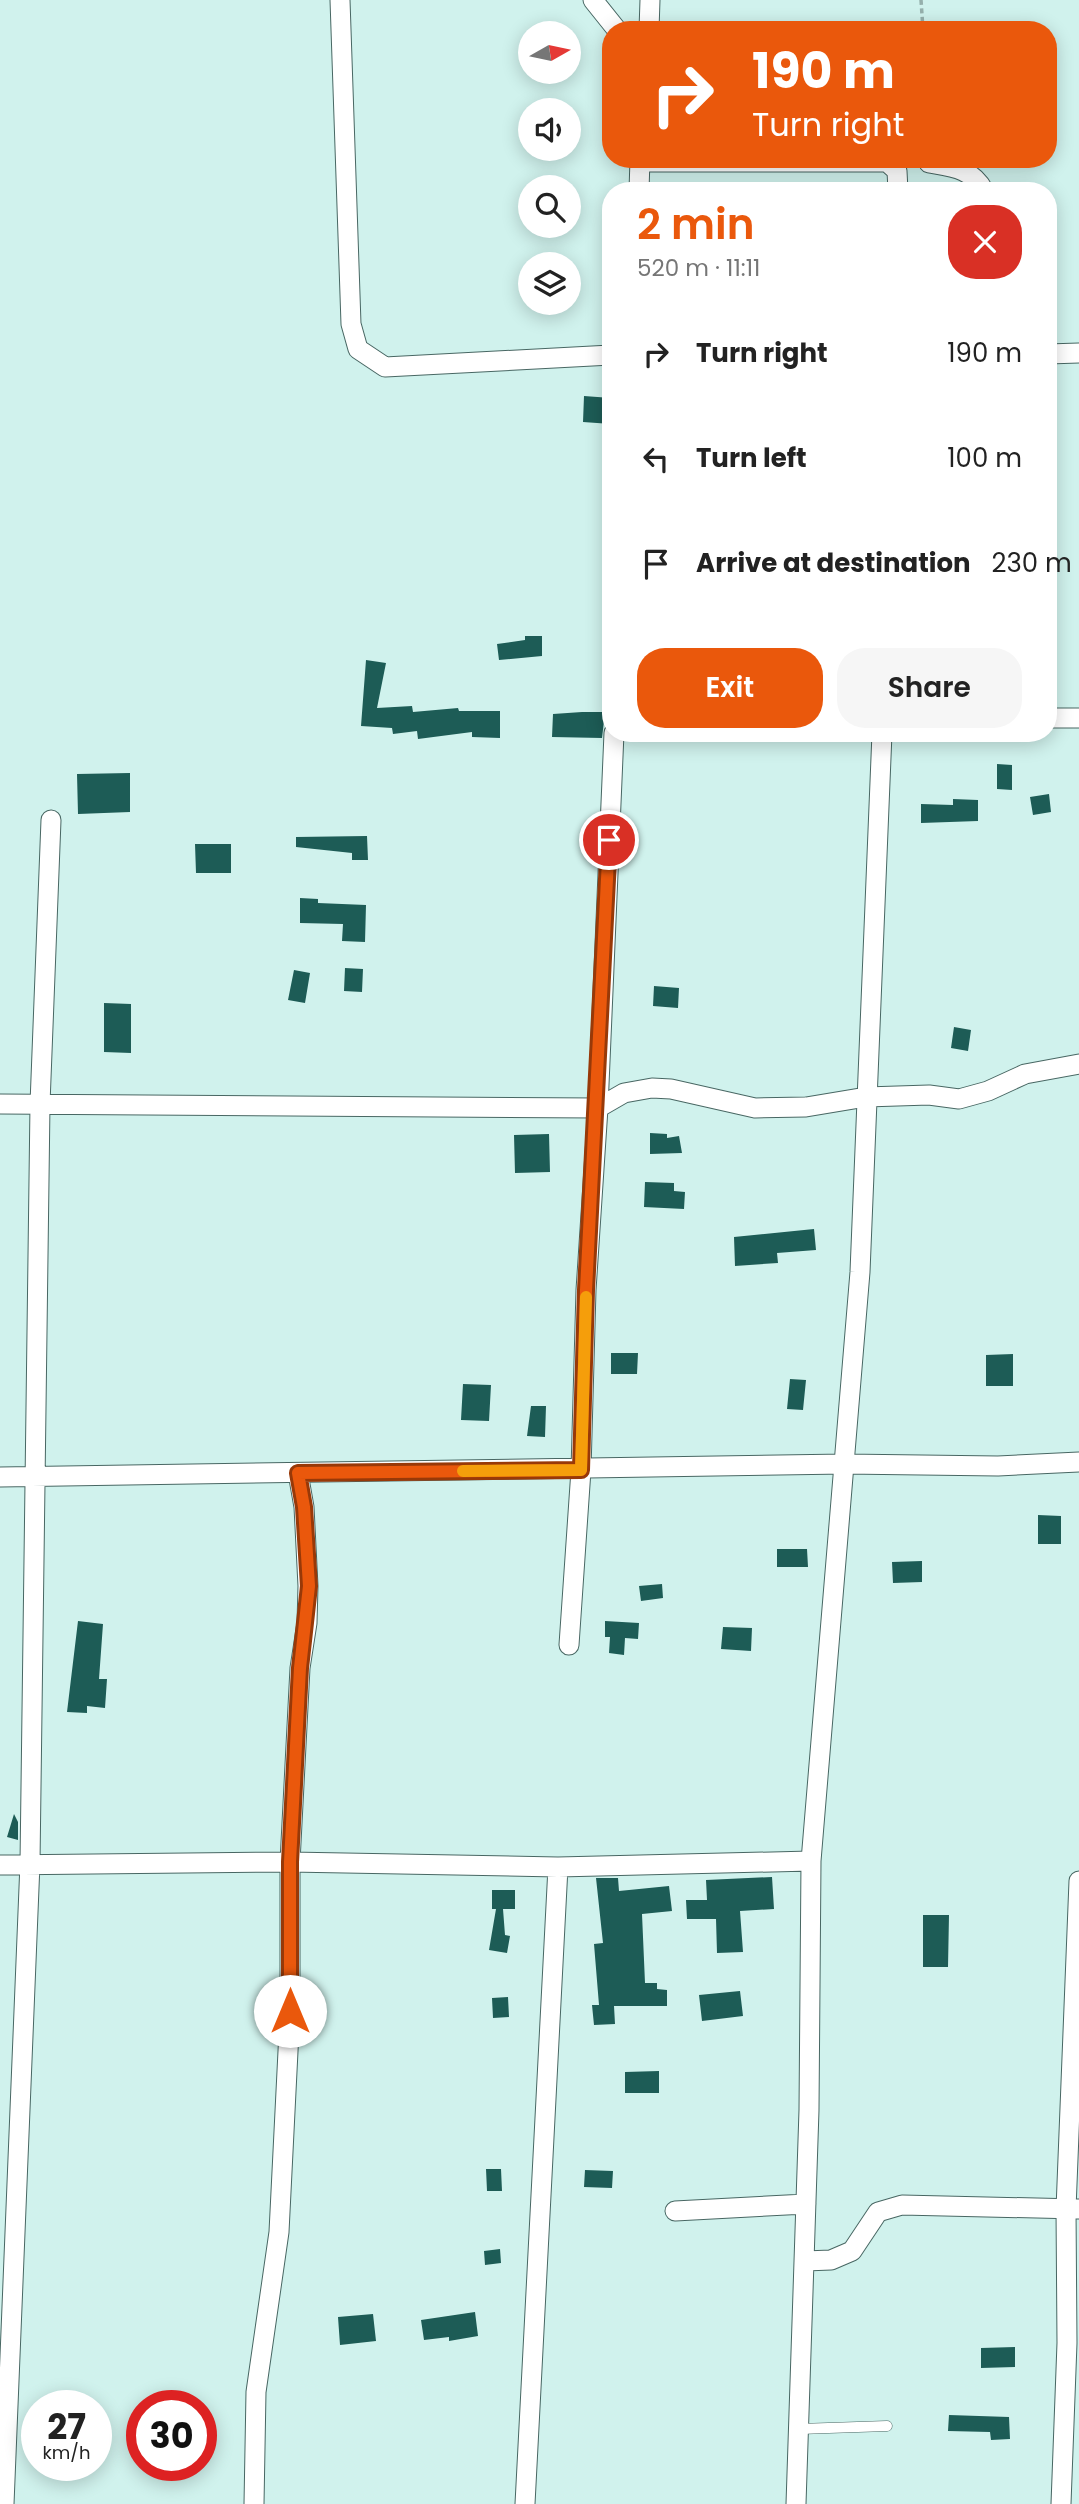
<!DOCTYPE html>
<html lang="en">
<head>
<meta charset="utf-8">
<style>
	body { margin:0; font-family:Poppins,sans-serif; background:#f6f6f6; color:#222; height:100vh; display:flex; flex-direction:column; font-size:26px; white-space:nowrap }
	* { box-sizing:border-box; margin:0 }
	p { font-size:23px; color:#767676 }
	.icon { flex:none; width:38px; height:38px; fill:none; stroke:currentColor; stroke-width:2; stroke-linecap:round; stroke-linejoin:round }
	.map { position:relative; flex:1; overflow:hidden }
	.side { position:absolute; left:602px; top:182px; width:455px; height:560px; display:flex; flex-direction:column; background:#fff; border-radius:28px; box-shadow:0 4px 18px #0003 }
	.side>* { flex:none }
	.top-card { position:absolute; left:602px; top:21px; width:455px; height:147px; border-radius:28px; box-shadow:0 4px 18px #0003; background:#ea580c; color:#fff; overflow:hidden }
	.needle { width:46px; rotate:81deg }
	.fabs { position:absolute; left:518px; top:21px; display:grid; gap:14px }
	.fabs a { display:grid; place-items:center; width:63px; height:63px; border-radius:50%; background:#fff; box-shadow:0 4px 18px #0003; font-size:35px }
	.speed { position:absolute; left:21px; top:2390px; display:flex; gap:14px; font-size:35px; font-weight:700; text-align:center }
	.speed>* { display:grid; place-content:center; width:91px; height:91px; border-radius:50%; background:#fff; box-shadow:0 4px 18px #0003; line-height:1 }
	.speed small { font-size:18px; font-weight:400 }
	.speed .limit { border:10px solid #d22; background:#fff; color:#111 }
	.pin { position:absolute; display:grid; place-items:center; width:60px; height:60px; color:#fff; margin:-30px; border:4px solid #fff; border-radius:50%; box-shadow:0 2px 7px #0007 }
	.me { position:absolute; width:77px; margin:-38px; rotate:0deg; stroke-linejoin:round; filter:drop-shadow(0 0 5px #0008) }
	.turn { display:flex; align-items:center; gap:24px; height:147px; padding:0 35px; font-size:32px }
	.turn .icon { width:91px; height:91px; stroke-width:2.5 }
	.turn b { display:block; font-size:49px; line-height:60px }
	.round { display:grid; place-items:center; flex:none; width:74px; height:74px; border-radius:28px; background:#f6f6f6 }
	.head { display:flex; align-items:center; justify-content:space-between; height:119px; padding:0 35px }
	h1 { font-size:42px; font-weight:600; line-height:52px; color:#ea580c }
	.cta { display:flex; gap:14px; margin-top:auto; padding:14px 35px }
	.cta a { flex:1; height:80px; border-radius:28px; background:#ea580c; color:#fff; font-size:28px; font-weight:600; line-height:80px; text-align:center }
	.cta a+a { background:#f6f6f6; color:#222 }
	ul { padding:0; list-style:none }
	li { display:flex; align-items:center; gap:21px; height:105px; padding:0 35px }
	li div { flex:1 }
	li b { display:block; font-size:26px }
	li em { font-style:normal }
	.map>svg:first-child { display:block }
</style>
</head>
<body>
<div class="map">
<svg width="1079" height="2504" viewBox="0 0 1079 2504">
	<rect width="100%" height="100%" fill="#d0f2ed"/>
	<!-- building -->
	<path fill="#1d5c56" d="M584 396 611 398V424L583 422Z
		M525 636H542V656L499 660 497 644 525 640Z
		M366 660 386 663 377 708 412 706 413 712 458 708 459 711H500V738L472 737V732L418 739 417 731 393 734 392 728 361 726Z
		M582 712H605L602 738 552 737 553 714Z
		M997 764 1012 765V790L997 789Z
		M130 773V812L78 814 77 774Z
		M1049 794 1051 812 1033 815 1030 797Z
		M953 799 978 800V821L921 823V804L953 805Z
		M367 836 368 860H352V853L296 847V837Z
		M195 844H231V873H196Z
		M300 898 318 899V903L366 905 365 942 342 941 343 924 300 923Z
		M345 968 363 969 362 992 344 991Z
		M294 970 310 973 305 1003 288 1000Z
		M654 986 679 988 678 1008 653 1006Z
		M104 1003 131 1004V1053L104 1052Z
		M954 1027 971 1030 968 1051 951 1048Z
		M650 1133 667 1134V1138L679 1136 682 1153 650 1154Z
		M549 1134 550 1172 515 1173 514 1135Z
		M645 1182 674 1183V1191L685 1192 684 1209 644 1207Z
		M814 1229 816 1250 777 1253 778 1263 735 1266 734 1237Z
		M611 1353H638L637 1374H611Z
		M1013 1354V1386H986V1355Z
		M790 1379 806 1380 803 1410 787 1409Z
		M463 1384 491 1385 489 1421 461 1420Z
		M531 1406H546L545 1437 527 1436Z
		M1038 1515 1061 1516V1544H1038Z
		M777 1549H807L808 1567H777Z
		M922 1561V1582L893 1583 892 1562Z
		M662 1584 663 1598 641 1601 639 1586Z
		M78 1621 103 1624 99 1679H107L105 1708 87 1706V1713L67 1712Z
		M605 1621 639 1623 638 1639 625 1638 624 1655 609 1653 610 1637H605Z
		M723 1627 752 1628 751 1651 721 1649Z
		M14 1814 18 1822V1840L7 1837Z
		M772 1877 774 1909 740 1911 743 1952 717 1953 716 1919H687L686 1900H707L706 1880Z
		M596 1878H618L619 1891 669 1886 672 1911 642 1914 645 1983H657V1989L667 1990V2006H614L615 2024 594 2025 592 2005H599L594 1944 603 1943Z
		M492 1890H515V1909H503L505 1935 510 1936 507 1953 489 1950 496 1909H492Z
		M923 1915H949L948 1967H923Z
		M740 1991 743 2016 702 2021 699 1995Z
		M508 1997 509 2017 493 2018 492 1998Z
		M659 2071V2093H625V2072Z
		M486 2169H501L502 2191H487Z
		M585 2170 613 2171 612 2188 584 2187Z
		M500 2249 501 2263 485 2265 484 2251Z
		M475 2312 478 2336 449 2341V2337L424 2340 421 2320Z
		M373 2314 376 2341 340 2345 338 2317Z
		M1015 2347V2367L981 2368V2348Z
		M949 2415 1009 2417 1010 2439 991 2440 990 2432 948 2431Z"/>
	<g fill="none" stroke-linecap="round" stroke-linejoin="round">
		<defs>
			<path id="service" d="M799 2429 887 2426"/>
			<path id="minor" d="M340 0 351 324 358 349 385 367 611 355
				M593 0 617 30
				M649 30 650 0
				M640 162H887L897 171 898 191
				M929 163C951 167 972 168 984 191
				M639 191 640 159
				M1048 354 1079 353
				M1048 718H1079
				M0 1104 598 1108 624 1093 652 1088 671 1089 755 1108 806 1107 866 1097 929 1095 959 1099 988 1091 1025 1074 1079 1064
				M0 1477 845 1464 998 1466 1079 1462
				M569 1645 581 1470 586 1290 598 1108 614 733
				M0 1865 290 1862 558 1867 811 1861
				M675 2211 806 2204
				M805 2261 831 2260 852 2251 878 2212 902 2205 1078 2209
				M4 2504 30 1863 40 1104 51 820
				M254 2504 256 2392 279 2232 290 2011V1862L300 1668 307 1623 308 1586 304 1507 298 1473
				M525 2504 558 1867
				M796 2504 809 2110 811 1861 860 1272 882 733
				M1061 2504 1067 2343 1066 2209 1079 1881"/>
		</defs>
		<!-- service casing -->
		<use href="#service" stroke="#486763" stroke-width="11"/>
		<!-- minor casing -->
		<use href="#minor" stroke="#486763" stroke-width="21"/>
		<!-- path -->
		<path stroke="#95b0ac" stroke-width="3.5" stroke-dasharray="5 3.5" stroke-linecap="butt" d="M921 0 923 30"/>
		<!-- service -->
		<use href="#service" stroke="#fff" stroke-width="10"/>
		<!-- minor -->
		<use href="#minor" stroke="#fff" stroke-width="19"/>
	</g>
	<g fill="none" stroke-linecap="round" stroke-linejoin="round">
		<defs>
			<path id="route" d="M290 2011V1862L300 1668 309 1586 304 1507 298 1473 581 1470 586 1290 609 840"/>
		</defs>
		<!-- route casing -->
		<use href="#route" stroke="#983908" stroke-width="18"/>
		<!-- route -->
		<use href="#route" stroke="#ea580c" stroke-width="12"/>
		<!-- slow -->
		<path stroke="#f59e0b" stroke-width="12" d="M463 1471 581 1470 586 1297"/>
	</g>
</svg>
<div class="fabs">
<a><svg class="needle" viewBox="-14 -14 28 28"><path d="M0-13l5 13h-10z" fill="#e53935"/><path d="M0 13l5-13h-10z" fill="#767676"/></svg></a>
<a><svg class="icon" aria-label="sound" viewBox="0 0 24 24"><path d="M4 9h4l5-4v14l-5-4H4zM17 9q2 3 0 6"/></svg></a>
<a><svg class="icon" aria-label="search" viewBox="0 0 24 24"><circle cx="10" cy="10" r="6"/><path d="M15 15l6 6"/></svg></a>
<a><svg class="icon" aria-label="layers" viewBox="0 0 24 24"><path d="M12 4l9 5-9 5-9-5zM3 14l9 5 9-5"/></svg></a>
</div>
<div class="speed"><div>27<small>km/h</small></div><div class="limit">30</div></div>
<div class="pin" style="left:609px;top:840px;background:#d93025"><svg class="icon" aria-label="arrive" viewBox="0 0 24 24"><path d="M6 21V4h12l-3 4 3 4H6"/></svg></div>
<svg class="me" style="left:290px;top:2011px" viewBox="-20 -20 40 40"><circle r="19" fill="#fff"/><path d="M0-13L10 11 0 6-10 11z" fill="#ea580c"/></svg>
<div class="top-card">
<div class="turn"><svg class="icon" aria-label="right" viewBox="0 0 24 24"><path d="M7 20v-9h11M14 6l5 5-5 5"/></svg><div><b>190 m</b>Turn right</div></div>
</div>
<section class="side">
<div class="head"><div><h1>2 min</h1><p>520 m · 11:11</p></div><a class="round" style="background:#d93025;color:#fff"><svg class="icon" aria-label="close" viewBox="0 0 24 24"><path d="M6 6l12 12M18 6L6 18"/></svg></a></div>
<ul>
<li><svg class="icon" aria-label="right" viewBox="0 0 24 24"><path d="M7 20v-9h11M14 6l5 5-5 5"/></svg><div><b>Turn right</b></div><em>190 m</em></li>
<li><svg class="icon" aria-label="left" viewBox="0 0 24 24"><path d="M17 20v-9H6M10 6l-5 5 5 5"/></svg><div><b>Turn left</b></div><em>100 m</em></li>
<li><svg class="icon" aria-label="arrive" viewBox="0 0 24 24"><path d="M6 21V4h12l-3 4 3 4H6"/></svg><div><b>Arrive at destination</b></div><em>230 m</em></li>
</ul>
<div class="cta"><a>Exit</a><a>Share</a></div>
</section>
</div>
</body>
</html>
